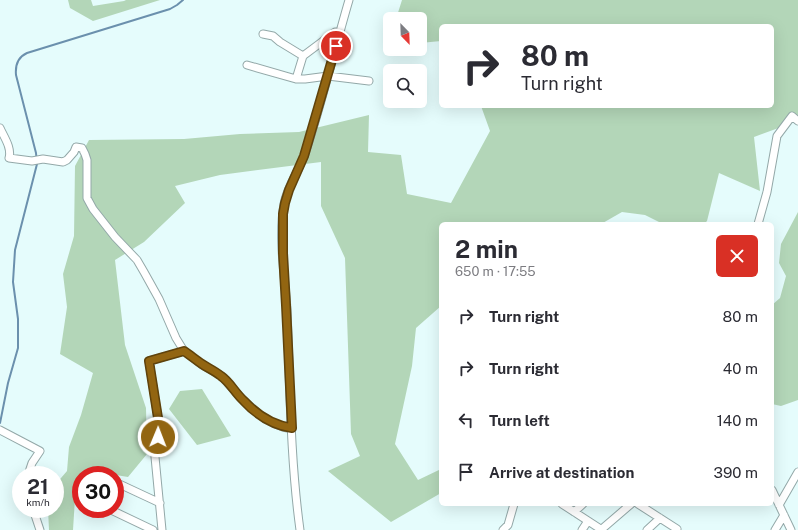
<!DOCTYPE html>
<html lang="en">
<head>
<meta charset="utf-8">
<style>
	body { margin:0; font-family:"Public Sans",sans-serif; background:#f2f2f3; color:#2b2b33; height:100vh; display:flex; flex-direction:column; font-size:15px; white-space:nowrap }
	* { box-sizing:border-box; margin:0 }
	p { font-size:13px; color:#7c7c81 }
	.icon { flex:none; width:22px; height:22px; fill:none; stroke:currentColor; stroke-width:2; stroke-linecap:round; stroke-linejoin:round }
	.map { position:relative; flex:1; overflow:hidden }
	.drawer { position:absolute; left:439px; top:222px; width:335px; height:284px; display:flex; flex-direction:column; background:#fff; border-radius:6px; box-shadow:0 4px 16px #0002 }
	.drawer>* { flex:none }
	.hud { position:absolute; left:439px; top:24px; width:335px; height:84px; border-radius:6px; box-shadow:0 4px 16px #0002; background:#fff; color:#2b2b33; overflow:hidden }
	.needle { width:26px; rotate:157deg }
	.controls { position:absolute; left:383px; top:12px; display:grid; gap:8px }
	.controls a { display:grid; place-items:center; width:44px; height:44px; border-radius:6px; background:#fff; box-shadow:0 4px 16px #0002; font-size:20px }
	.speed { position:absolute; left:12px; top:466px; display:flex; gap:8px; font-size:20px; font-weight:700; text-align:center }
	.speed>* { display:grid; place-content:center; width:52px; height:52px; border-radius:50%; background:#fff; box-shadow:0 4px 16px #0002; line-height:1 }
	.speed small { font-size:10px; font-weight:400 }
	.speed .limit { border:6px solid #d22; background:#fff; color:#111 }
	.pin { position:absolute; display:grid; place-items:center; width:34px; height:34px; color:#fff; margin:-17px; border:2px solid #fff; border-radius:50%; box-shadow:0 1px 4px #0007 }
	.me { position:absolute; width:44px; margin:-22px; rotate:1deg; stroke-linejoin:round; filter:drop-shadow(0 0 3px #0008) }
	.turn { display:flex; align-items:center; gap:14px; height:84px; padding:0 16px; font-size:18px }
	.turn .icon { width:52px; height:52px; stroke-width:2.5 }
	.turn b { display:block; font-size:28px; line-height:34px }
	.round { display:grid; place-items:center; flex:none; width:42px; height:42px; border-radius:6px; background:#f2f2f3 }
	.headline { display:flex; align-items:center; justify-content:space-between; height:68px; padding:0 16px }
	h1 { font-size:24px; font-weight:700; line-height:30px }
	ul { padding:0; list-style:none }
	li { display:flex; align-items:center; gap:12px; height:52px; padding:0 16px }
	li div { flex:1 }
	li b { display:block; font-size:15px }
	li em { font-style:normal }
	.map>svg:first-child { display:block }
</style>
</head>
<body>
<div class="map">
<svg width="798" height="530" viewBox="0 0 798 530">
	<rect width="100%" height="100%" fill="#e5fcfc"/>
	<!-- green -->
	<path fill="#b3d6b8" d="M68 0H91L93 6 124 1 126 0H160L93 21 70 8Z
		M402 0H798V115L784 126 754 137 760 191 719 173 707 221 704 224H663L645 215 622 212 601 224H441V306L416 328 412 366 395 444 418 480 441 469V493L391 522 328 471 360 456 351 434 345 258 321 206V162L220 175 175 186 185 203 144 242 115 260 125 345 146 408 147 454 128 477 104 473 102 475H81V493L75 498 73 530H49L48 509H55V485L67 471 69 447 81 415 93 373 60 354 67 307 63 274 74 236 75 166 89 140 184 139 240 134 299 132 369 115 368 152 401 155 407 194 451 203 490 131 481 106H772V26H441V41L420 43V19H396Z
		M798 212V400L781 406 772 404V305L780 298 786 276 779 263 781 244Z
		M202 389 231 436 197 445 169 409 180 391Z"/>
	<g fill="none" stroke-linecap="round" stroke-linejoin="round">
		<!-- stream -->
		<path stroke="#6b90ad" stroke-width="2" d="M0 423 8 383 18 348V319L13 282 15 250 37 164 36 153 16 75C15 64 18 57 27 53L170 9 177 5 183 0"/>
		<defs>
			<path id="street" d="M263 34 273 36 280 42 303 56
				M247 65 296 79H305L328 76 369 81
				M296 79 303 56 335 32H340
				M0 128C4 137 12 148 9 158L32 161 43 159 63 162 67 160 74 152 76 147 82 148 85 154 87 160V198L93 209 115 237 137 260 144 272 159 299 176 338 184 351 201 364 220 375 225 380 244 401 265 419 273 423 283 427 292 429
				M758 224 767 192 777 136 792 116 798 121
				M0 430 40 451 32 463 28 475
				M115 482 160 503
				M772 490 791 530
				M562 504 602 530
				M638 504 677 529 676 530
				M779 505 798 472
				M33 509 40 530
				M109 509 153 530
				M574 512 583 504
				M602 529 631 504
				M162 530 155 457V446L158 437V418L149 361 184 351
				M300 530C290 457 290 383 287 310 285 276 278 238 284 204 287 186 299 171 305 154 322 103 334 51 349 0
				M503 530 508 525 514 504
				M582 530 588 521
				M647 530 660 518
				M775 530 784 515"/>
		</defs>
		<!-- street casing -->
		<use href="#street" stroke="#93a8a8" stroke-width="9"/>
		<!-- street -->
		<use href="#street" stroke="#fff" stroke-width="7"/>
	</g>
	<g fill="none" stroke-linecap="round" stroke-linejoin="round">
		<defs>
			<path id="route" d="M158 437V418L149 361 184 351C190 355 196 360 202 364 208 368 215 371 221 376 230 382 235 393 244 401 257 415 272 425 292 428L286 305 283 253V214L285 203 289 190 304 156 336 46"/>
		</defs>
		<!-- route casing -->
		<use href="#route" stroke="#5f420b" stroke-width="10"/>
		<!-- route -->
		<use href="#route" stroke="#926511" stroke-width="7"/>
	</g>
</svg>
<div class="controls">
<a><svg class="needle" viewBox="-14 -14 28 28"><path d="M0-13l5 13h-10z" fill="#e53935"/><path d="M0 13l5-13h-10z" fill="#7c7c81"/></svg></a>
<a><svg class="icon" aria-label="search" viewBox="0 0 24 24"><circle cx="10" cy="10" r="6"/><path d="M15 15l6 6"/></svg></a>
</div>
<div class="speed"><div>21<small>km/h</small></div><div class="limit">30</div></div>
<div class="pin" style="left:336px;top:46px;background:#d93025"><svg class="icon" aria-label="arrive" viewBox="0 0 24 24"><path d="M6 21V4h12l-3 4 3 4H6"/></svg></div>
<svg class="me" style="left:158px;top:437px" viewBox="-20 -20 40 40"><circle r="17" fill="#926511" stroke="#fff" stroke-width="3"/><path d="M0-11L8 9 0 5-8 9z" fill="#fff"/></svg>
<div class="hud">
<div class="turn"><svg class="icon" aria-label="right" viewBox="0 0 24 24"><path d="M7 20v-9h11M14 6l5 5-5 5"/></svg><div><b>80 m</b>Turn right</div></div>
</div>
<section class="drawer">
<div class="headline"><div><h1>2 min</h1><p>650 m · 17:55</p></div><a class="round" style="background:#d93025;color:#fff"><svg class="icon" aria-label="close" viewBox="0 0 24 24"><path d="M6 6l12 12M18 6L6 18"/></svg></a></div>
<ul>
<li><svg class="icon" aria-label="right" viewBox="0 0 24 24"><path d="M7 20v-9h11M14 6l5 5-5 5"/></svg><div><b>Turn right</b></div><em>80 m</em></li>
<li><svg class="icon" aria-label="right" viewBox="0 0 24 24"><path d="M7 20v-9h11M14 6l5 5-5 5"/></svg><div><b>Turn right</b></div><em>40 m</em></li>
<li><svg class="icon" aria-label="left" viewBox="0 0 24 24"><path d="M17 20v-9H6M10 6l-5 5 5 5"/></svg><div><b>Turn left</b></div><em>140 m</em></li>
<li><svg class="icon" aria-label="arrive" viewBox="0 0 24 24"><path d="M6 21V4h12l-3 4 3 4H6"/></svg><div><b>Arrive at destination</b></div><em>390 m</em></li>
</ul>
</section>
</div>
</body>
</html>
